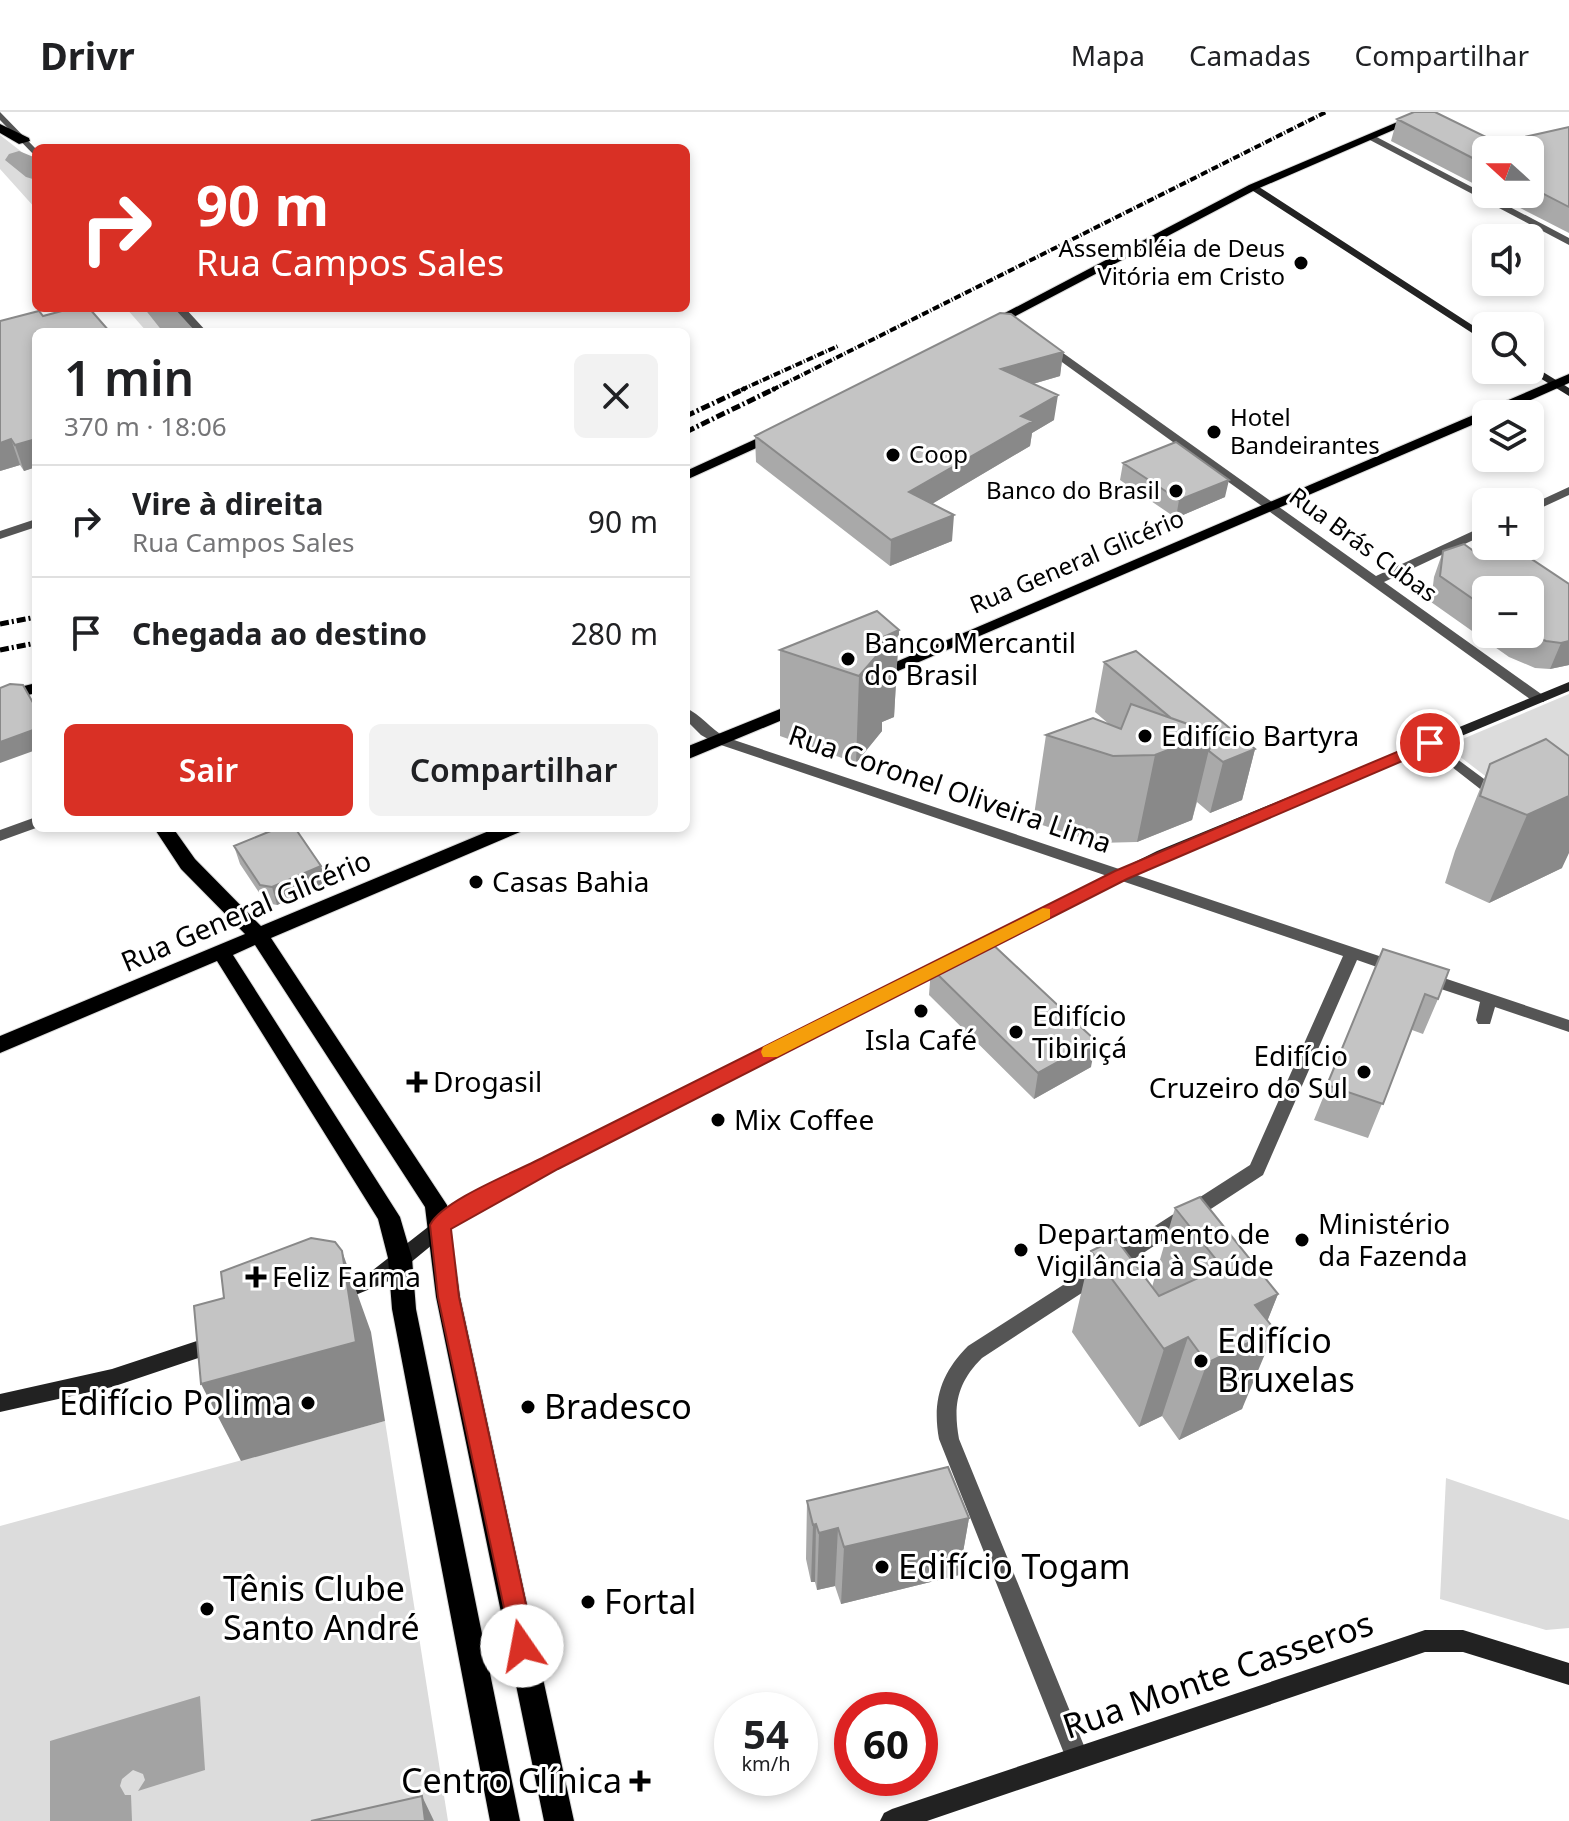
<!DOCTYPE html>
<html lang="pt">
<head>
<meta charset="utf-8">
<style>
	body { margin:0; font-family:"Noto Sans",sans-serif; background:#f2f2f2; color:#202124; height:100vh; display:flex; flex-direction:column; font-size:30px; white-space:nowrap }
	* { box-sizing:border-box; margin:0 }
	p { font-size:26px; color:#757577 }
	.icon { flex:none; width:44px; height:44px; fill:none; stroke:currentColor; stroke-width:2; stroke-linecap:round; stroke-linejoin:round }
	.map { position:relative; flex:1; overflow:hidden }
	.sheet { position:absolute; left:32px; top:216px; width:658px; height:504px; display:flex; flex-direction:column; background:#fff; border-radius:12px; box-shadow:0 4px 12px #0003 }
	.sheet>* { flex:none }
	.guide { position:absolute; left:32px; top:32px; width:658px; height:168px; border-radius:12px; box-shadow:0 4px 12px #0003; background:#d93025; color:#fff; overflow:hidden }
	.needle { width:52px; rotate:291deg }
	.controls { position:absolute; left:1472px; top:24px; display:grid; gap:16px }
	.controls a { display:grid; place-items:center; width:72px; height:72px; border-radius:12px; background:#fff; box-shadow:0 4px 12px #0003; font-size:40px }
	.speed { position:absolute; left:714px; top:1580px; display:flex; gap:16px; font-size:40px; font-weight:700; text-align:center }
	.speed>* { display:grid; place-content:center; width:104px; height:104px; border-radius:50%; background:#fff; box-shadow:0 4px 12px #0003; line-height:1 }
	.speed small { font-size:20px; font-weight:400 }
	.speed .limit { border:12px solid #d22; background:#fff; color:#111 }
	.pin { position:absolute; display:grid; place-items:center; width:68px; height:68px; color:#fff; margin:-34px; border:4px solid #fff; border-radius:50%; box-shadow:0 2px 8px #0007 }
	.me { position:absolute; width:88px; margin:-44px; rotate:348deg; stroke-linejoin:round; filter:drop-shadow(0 0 6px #0008) }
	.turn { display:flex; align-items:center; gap:28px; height:168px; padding:0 32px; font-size:36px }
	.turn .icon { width:104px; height:104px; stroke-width:2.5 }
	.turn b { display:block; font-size:56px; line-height:68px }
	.round { display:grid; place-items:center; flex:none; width:84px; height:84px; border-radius:12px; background:#f2f2f2 }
	.headline { display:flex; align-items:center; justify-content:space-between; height:136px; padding:0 32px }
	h1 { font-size:48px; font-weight:600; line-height:60px }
	.action { display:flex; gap:16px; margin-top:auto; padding:16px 32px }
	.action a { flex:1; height:92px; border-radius:12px; background:#d93025; color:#fff; font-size:32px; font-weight:600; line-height:92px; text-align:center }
	.action a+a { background:#f2f2f2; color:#202124 }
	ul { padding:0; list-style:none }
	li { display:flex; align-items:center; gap:24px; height:112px; padding:0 32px; border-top:2px solid #e0e0e0 }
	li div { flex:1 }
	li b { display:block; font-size:30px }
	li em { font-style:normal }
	header { display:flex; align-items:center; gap:48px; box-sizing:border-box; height:112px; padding:0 40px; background:#fff; border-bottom:2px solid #e0e0e0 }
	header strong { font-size:38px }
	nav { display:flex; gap:44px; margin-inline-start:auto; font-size:28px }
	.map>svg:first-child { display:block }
</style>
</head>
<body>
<header>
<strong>Drivr</strong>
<nav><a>Mapa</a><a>Camadas</a><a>Compartilhar</a></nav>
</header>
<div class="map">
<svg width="1569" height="1709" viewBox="0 0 1569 1709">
	<rect width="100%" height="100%" fill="#fff"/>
	<!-- green -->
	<path fill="#dcdcdc" d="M0 23 36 51V97L0 57Z
		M126 196H167L189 220H147Z
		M1569 582V728L1446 634Z
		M385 1309 448 1709H0V1414Z
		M1446 1366 1569 1408V1516L1546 1518 1440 1487Z"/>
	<!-- water -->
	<path fill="#a3a3a3" d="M200 1584 205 1658 138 1679 145 1668 143 1662 133 1658 122 1667 120 1674 125 1683H131L132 1709H50V1629Z"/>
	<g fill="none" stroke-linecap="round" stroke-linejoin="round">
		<!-- river -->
		<path fill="#a3a3a3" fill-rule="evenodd" d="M19 39 36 46V68L26 65 5 48 9 42Z
			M144 196H178L198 220H163Z"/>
		<defs>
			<path id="primary" d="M1421 0H1435L1257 77 991 217 980 214 1249 73Z
				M1569 262V271L1499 302H1486V307L877 568 871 569 863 564Z
				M780 316 787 320 785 323 686 368V359Z
				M36 571V581L0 590V580Z
				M805 587 814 592 811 596 686 648V635Z
				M154 716H173L195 747 261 814 496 716H522L520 720 271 826 447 1093 460 1185 574 1709H544L436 1185 425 1095 255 833 233 843 400 1105 412 1146 416 1197 520 1709H490L392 1197 388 1146 378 1107 217 849 0 941V924L245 822 181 757Z"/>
			<path id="highway" d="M0 12 29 26 30 29 19 32 0 21Z"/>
		</defs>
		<!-- primary casing -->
		<use href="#primary" stroke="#dbdbdb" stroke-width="2"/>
		<!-- highway casing -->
		<use href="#highway" stroke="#dbdbdb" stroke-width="2"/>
		<!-- street -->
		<path fill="#555" fill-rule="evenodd" d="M0 0 36 37V45L0 8Z
			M1371 22 1569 126V133L1368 27 1367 25Z
			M174 196H185L207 220H196Z
			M1041 231H1049L1376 464 1486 413V422L1384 470 1544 584V590H1534L1041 235Z
			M1569 375V383L1530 401V393Z
			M36 407V415L0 427V419Z
			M686 596C700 602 711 617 725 625L1403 852 1405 856 1397 862 1357 848 1263 1063 982 1246C957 1271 953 1293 959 1327L1089 1646 1085 1654 1077 1658 1069 1654 939 1327C932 1289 941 1261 968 1234L1250 1053 1343 844 715 631 701 623 686 608Z
			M1430 627 1503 681 1505 684 1503 687H1493L1425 634 1423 631 1425 628Z
			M36 705V716L0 729V718Z
			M1426 860 1569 908V920L1495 895 1490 912H1478L1476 908 1480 890 1420 870 1418 866Z"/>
		<!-- secondary -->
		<path fill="#222" fill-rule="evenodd" d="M1250 73H1256L1486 222V230L1250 77Z
			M1530 252 1569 276V284L1527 258H1530Z
			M1569 570V579L1167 747 976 843 970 845 962 839 964 835 1157 739Z
			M949 843 957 849 955 853 472 1100 387 1170 336 1191 329 1189 327 1183 329 1177 373 1158 460 1090Z
			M218 1222 225 1225 228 1231 225 1237 112 1275 0 1300V1282L112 1257Z
			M1425 1518H1463L1569 1551V1573L1463 1540H1425L927 1709H880L884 1701 892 1697Z"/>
		<!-- primary -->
		<use href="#primary" fill="#000" fill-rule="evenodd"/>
		<!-- highway -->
		<use href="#highway" fill="#000" fill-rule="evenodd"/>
		<!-- rail-far1 -->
		<path stroke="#000" stroke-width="4" stroke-dasharray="7 2 1 2" stroke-linecap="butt" d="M741 278 838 234
			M772 278 1326 0"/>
		<!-- rail -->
		<path stroke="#000" stroke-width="5" stroke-dasharray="9 3 2 3" stroke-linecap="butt" d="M686 304 746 276
			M686 320 776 276
			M0 512 36 505
			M0 538 36 531"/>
	</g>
	<!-- wall -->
	<path fill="#a9a9a9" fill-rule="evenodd" d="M1397 7 1498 31 1569 15V121L1493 82H1530V38H1486V78L1391 29Z
		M36 220V355L24 359 20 353 0 359Z
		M1063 240 1060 264 1033 272 1054 308 1032 321 1030 334 932 392 952 429 890 454 756 350 755 324Z
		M1123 351 1225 385 1176 406 1120 368Z
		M1443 439 1483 446 1569 472V553L1550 557 1535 556 1509 545 1431 490 1434 465ZM1486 478 1530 522H1486Z
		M899 518 894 605 882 610V619L856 651 780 624V538Z
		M1104 550 1255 637 1242 688 1210 701 1197 690 1192 708 1137 730 1097 731 1033 710 1046 623 1110 613 1095 600Z
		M1546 627 1562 756 1489 791 1445 771 1455 739 1490 652Z
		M234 734 321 754 326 772 277 793 266 791 240 752Z
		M1383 837 1438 887 1423 922 1412 918 1368 1026 1314 1008Z
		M931 856 1091 955 1034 987 929 883Z
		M1175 1096 1278 1182 1267 1209 1242 1297 1179 1328 1162 1304 1139 1315 1072 1220 1091 1139 1152 1175Z
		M807 1389 969 1406 959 1463 841 1492 835 1474 817 1478 815 1470H811L806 1447Z"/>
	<!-- shaded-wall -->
	<path fill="#898989" d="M1063 240 1060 264 998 282 1001 257Z
		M1058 283 1054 308 1032 321 1030 334 908 406 909 380 1021 304Z
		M11 327 20 353 0 359V331Z
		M36 327V355L24 359 15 333Z
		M1229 368 1225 385 1176 406 1179 388Z
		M954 403 952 429 890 454 891 428Z
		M899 518 894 605 882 610V619L856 651 859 564 879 527Z
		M1569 529V553L1550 557 1561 531Z
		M36 617V638L0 651V630Z
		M1213 621 1192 708 1137 730 1155 643Z
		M1255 637 1242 688 1210 701 1223 650Z
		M1569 684V741L1562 756 1489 791 1527 703Z
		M321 754 326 772 277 793 272 775Z
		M1096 929 1091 955 1034 987 1038 961Z
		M342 1139 371 1220 385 1309 241 1349 201 1272Z
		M1278 1182 1261 1225 1275 1218 1242 1297 1179 1328 1207 1251 1255 1193Z
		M1188 1225 1162 1304 1139 1315 1164 1237Z
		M969 1406 959 1463 841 1492 844 1435Z
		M816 1412 815 1470H811L813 1413Z
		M838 1416 835 1474 817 1478 819 1421Z
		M422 1684 434 1709H425Z"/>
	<!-- building -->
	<path fill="#c4c4c4" stroke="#898989" stroke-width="2" d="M1414 0H1435L1498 31 1569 15V95L1530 75V38H1486V53L1397 7Z
		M73 196H89L110 220H36V327L15 333 11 327 0 331V209L39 199 43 204Z
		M1000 201 1011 202 1063 240 1001 257 1058 283 1021 304 1033 309 909 380 954 403 891 428 755 324Z
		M1176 330 1229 368 1179 388 1123 351Z
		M1464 432 1483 446 1515 436 1569 472V529L1561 531 1546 529 1528 522H1530V478H1486V496L1440 464 1443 439Z
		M877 499 899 518 879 527 886 533 859 564 780 538Z
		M1136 539 1255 637 1223 650 1209 639 1213 621 1171 606 1104 550Z
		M10 572 23 573 36 596V617L0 630V576Z
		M1131 592 1213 621 1155 643 1113 644 1046 623 1093 606 1121 617Z
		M1546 627 1569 644V684L1527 703 1480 684 1490 652Z
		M278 716H295L321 754 272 775 260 773 234 734Z
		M988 828 1096 929 1038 961 931 856Z
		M1383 837 1449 858 1438 887 1425 882 1383 992 1327 973Z
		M1200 1085 1278 1182 1255 1193 1275 1218 1207 1251 1188 1225 1164 1237 1091 1139 1116 1127 1159 1184 1222 1155 1175 1096Z
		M311 1126 335 1130 342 1139 356 1230 201 1272 194 1194 224 1186 221 1160Z
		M948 1355 969 1406 844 1435 838 1416 819 1421 816 1412 813 1413 807 1389Z
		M422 1684 425 1709H311Z"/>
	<!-- route -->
	<path fill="#d93025" stroke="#8d1f18" stroke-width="2" d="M1430 626 1438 631 1435 635 1127 767 558 1057 451 1117 459 1185 535 1534 531 1543 522 1547 514 1543 438 1185 430 1113C442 1088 518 1059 544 1045L1115 759Z"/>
	<!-- slow -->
	<path fill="#f59e0b" d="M1043 796 1050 797V806L777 945H763L761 940 763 935Z"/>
	<!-- markers -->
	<g fill="#000" stroke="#fff" stroke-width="3">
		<circle cx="1301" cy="151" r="8"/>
		<circle cx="1214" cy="320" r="8"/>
		<circle cx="893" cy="343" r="8"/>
		<circle cx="1176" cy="379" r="8"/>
		<circle cx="848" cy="547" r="8"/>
		<circle cx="1145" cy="624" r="8"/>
		<circle cx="476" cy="770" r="8"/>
		<circle cx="921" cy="899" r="8"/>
		<circle cx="1016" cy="920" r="8"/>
		<circle cx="1364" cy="960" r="8"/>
		<path d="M413 958h8v8h8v8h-8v8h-8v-8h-8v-8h8z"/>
		<circle cx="718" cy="1008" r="8"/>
		<circle cx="1302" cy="1128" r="8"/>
		<circle cx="1021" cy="1138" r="8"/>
		<path d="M252 1153h8v8h8v8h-8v8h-8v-8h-8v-8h8z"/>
		<circle cx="1201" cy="1249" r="8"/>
		<circle cx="308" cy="1291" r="8"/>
		<circle cx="528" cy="1295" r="8"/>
		<circle cx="882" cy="1455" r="8"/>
		<circle cx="588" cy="1490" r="8"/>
		<circle cx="207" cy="1497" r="8"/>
		<path d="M636 1657h8v8h8v8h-8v8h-8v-8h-8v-8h8z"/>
	</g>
	<g text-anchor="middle" stroke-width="6" stroke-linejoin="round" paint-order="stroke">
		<!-- far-poi labels -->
		<g font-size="24" fill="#000" stroke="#fff" text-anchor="end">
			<text x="1285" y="145">Assembléia de Deus<tspan x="1285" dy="28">Vitória em Cristo</tspan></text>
			<text x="1230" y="314" text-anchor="start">Hotel<tspan x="1230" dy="28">Bandeirantes</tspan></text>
			<text x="909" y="351" text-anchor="start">Coop</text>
			<text x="1160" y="387">Banco do Brasil</text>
		</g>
		<!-- far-street labels -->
		<g font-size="24" fill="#000" stroke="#fff">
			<text transform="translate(1363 433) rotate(36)" y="8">Rua Brás Cubas</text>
			<text transform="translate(1077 450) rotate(-23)" y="8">Rua General Glicério</text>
		</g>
		<!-- poi labels -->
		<g font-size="28" fill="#000" stroke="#fff" text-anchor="start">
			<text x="864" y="541">Banco Mercantil<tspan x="864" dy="32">do Brasil</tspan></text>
			<text x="1161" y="634">Edifício Bartyra</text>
			<text x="492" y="780">Casas Bahia</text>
			<text x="1032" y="914">Edifício<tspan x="1032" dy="32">Tibiriçá</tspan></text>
			<text x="921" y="938" text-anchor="middle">Isla Café</text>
			<text x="1348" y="954" text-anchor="end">Edifício<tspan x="1348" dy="32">Cruzeiro do Sul</tspan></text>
			<text x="433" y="980">Drogasil</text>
			<text x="734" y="1018">Mix Coffee</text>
			<text x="1318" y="1122">Ministério<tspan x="1318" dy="32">da Fazenda</tspan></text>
			<text x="1037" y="1132">Departamento de<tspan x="1037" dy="32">Vigilância à Saúde</tspan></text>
			<text x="272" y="1175">Feliz Farma</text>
		</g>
		<!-- street labels -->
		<g font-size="28" fill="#000" stroke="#fff">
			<text transform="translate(950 677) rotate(19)" y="10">Rua Coronel Oliveira Lima</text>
			<text transform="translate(246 799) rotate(-23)" y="10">Rua General Glicério</text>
		</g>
		<!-- near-poi labels -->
		<g font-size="34" fill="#000" stroke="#fff" text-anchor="start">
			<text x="1217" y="1241">Edifício<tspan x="1217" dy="39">Bruxelas</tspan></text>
			<text x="292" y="1303" text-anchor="end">Edifício Polima</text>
			<text x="544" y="1307">Bradesco</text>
			<text x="898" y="1467">Edifício Togam</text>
			<text x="223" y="1489">Tênis Clube<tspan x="223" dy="39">Santo André</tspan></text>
			<text x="604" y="1502">Fortal</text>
			<text x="622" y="1681" text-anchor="end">Centro Clínica</text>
		</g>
		<!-- near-street labels -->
		<g font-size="34" fill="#000" stroke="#fff">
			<text transform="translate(1218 1563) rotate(-19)" y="12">Rua Monte Casseros</text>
		</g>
	</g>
</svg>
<div class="controls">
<a><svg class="needle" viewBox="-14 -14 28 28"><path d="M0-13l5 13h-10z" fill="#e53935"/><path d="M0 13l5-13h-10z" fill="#757577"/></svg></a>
<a><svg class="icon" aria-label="sound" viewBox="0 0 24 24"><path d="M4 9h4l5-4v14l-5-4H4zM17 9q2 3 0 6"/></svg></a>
<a><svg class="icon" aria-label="search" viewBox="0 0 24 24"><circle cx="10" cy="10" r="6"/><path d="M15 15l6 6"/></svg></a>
<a><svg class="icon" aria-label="layers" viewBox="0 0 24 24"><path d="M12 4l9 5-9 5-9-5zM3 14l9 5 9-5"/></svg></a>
<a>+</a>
<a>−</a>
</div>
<div class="speed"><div>54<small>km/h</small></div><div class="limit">60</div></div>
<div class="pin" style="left:1430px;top:631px;background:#d93025"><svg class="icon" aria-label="arrive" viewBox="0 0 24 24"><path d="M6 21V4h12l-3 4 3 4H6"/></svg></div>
<svg class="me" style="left:522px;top:1534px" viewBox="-20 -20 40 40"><circle r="19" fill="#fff"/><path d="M0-13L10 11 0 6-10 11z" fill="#d93025"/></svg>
<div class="guide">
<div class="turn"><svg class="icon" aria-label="right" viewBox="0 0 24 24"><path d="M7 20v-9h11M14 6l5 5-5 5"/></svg><div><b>90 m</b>Rua Campos Sales</div></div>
</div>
<section class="sheet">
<div class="headline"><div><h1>1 min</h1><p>370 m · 18:06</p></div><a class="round"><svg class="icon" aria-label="close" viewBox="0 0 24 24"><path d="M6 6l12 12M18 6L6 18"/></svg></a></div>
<ul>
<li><svg class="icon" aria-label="right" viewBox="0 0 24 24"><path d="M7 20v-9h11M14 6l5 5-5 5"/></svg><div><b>Vire à direita</b><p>Rua Campos Sales</p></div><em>90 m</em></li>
<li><svg class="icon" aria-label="arrive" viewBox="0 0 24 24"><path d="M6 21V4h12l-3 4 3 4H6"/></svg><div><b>Chegada ao destino</b></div><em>280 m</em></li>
</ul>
<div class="action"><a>Sair</a><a>Compartilhar</a></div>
</section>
</div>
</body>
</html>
